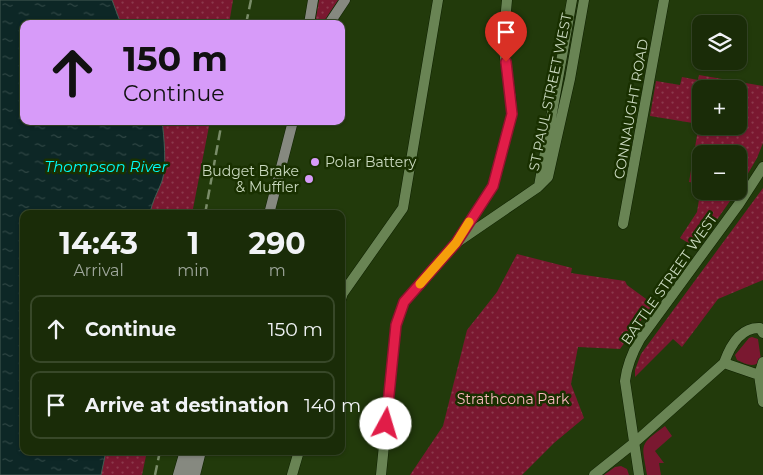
<!DOCTYPE html>
<html lang="en">
<head>
<meta charset="utf-8">
<style>
	body { margin:0; font-family:Montserrat,sans-serif; background:#273816; color:#f1f3f6; height:100vh; display:flex; flex-direction:column; font-size:19px; white-space:nowrap }
	* { box-sizing:border-box; margin:0 }
	p { font-size:16px; color:#9fa79c }
	.icon { flex:none; width:28px; height:28px; fill:none; stroke:currentColor; stroke-width:2; stroke-linecap:round; stroke-linejoin:round }
	.map { position:relative; flex:1; overflow:hidden }
	.drawer { position:absolute; left:20px; top:210px; width:325px; height:245px; display:flex; flex-direction:column; background:#1a2c08; border-radius:10px; box-shadow:0 1px 4px #0004,0 0 0 1px #384829 }
	.drawer>* { flex:none }
	.hud { position:absolute; left:20px; top:20px; width:325px; height:105px; border-radius:10px; box-shadow:0 1px 4px #0004,0 0 0 1px #384829; background:#d79bf9; color:#111; overflow:hidden }
	.fabs { position:absolute; left:692px; top:15px; display:grid; gap:10px }
	.fabs a { display:grid; place-items:center; width:55px; height:55px; border-radius:10px; background:#1a2c08; box-shadow:0 1px 4px #0004,0 0 0 1px #384829; font-size:25px }
	.pin { position:absolute; display:grid; place-items:center; width:42px; height:42px; color:#fff; margin:-51px -21px; border-radius:50% 50% 50% 0; rotate:-45deg; box-shadow:0 0 5px #0007 }
	.pin .icon { rotate:45deg }
	.me { position:absolute; width:55px; margin:-28px; rotate:6deg; stroke-linejoin:round; filter:drop-shadow(0 0 4px #0008) }
	.turn { display:flex; align-items:center; gap:18px; height:105px; padding:0 20px; font-size:22px }
	.turn .icon { width:65px; height:65px; stroke-width:2.5 }
	.turn b { display:block; font-size:35px; line-height:42px }
	.eta { display:flex; justify-content:space-evenly; align-items:center; height:85px; text-align:center }
	.eta b { font-size:30px; font-weight:700; line-height:35px }
	ul { padding:0; list-style:none }
	li { display:flex; align-items:center; gap:15px; height:68px; margin:0 10px 8px; padding:0 10px; border:2px solid #384829; border-radius:10px }
	li div { flex:1 }
	li b { display:block; font-size:19px }
	li em { font-style:normal }
	.map>svg:first-child { display:block }
</style>
</head>
<body>
<div class="map">
<svg width="763" height="475" viewBox="0 0 763 475">
	<defs>
		<pattern id="park-dots" width="8" height="8" patternUnits="userSpaceOnUse" patternTransform="scale(1.25)"><rect width="8" height="8" fill="#7a1830"/><path d="M2 2h.1M6 6h.1" fill="none" stroke="#8c394c" stroke-width="1.8" stroke-linecap="round"/></pattern>
		<pattern id="water-ripples" width="26" height="14" patternUnits="userSpaceOnUse" patternTransform="scale(1.25)"><rect width="26" height="14" fill="#0d2726"/><path d="M2 4q2-2 4 0t4 0M15 11q2-2 4 0t4 0" fill="none" stroke="#2f4644"/></pattern>
	</defs>
	<rect width="100%" height="100%" fill="#223a0b"/>
	<!-- grass -->
	<path fill="#7a1830" d="M752 337 758 339 761 360C754 369 746 364 737 360L735 355 749 338Z
		M665 426 672 436 655 451 664 463H659L661 475H647C642 443 638 446 665 426Z
		M621 466 627 469 629 475H604L615 467Z"/>
	<!-- park -->
	<path fill="url(#park-dots)" fill-rule="evenodd" d="M112 0H233L229 24H121Z
		M319 0H338L322 24H315Z
		M699 75 763 86V143L757 158 739 189V154H701V184L689 182 699 124 650 116 656 81 680 85 682 77 698 80ZM701 89H739V126H701Z
		M162 121H210L192 214H150C152 201 158 192 162 180 167 167 164 136 162 121Z
		M701 187V191H737L697 248 680 238 697 212Z
		M763 188V280L718 299 682 347 673 339 635 377V370L641 354Z
		M517 254 572 268 571 273 625 281 627 285 653 304 620 349 578 347 571 384 584 418 554 443 522 475H410L443 426 467 330 497 292Z
		M106 451H147L142 475H101Z"/>
	<!-- water -->
	<path fill="url(#water-ripples)" stroke="#465c54" d="M0 0H112L121 24H24V121H162C164 136 167 167 162 181 158 192 152 201 150 214H24V451H106L101 475H0Z"/>
	<g fill="none" stroke-linecap="round" stroke-linejoin="round">
		<defs>
			<path id="street" d="M539 186 572 0
				M623 224 664 0
				M459 238 493 186 512 114 511 100 503 43 507 0
				M341 299 343 293 403 208 438 0
				M763 362 759 375 763 402
				M724 363C730 346 740 327 760 328L763 333
				M292 475 299 451
				M381 475 396 325 404 302 456 243 538 187 548 177 570 79 584 0
				M594 475 634 443 724 363 759 375
				M639 475 625 381C627 365 632 353 640 339L739 204 763 167"/>
			<path id="secondary" d="M309 24 313 0
				M329 24 345 0
				M269 214 293 121
				M178 475 185 451
				M187 475 194 451
				M195 475 201 451"/>
		</defs>
		<!-- street casing -->
		<use href="#street" stroke="#0e2000" stroke-width="11"/>
		<!-- secondary casing -->
		<use href="#secondary" stroke="#0e2000" stroke-width="11"/>
		<!-- street -->
		<use href="#street" stroke="#698454" stroke-width="10"/>
		<!-- secondary -->
		<use href="#secondary" stroke="#868980" stroke-width="10"/>
		<!-- rail -->
		<path stroke="#7a8d69" stroke-width="2.5" stroke-dasharray="10 5" stroke-linecap="butt" d="M246 24 251 0
			M205 214 222 121
			M155 475 160 451"/>
	</g>
	<g fill="none" stroke-linecap="round" stroke-linejoin="round">
		<defs>
			<path id="route" d="M386 424 396 325 404 302 456 243 493 186 512 114 506 62"/>
		</defs>
		<!-- route casing -->
		<use href="#route" stroke="#92132f" stroke-width="12"/>
		<!-- route -->
		<use href="#route" stroke="#e11d48" stroke-width="9"/>
		<!-- slow -->
		<path stroke="#f59e0b" stroke-width="9" d="M420 284 456 243 469 222"/>
	</g>
	<!-- markers -->
	<g fill="#d79bf9" stroke="#193000" stroke-width="2">
		<circle cx="315" cy="162" r="5"/>
		<circle cx="309" cy="179" r="5"/>
	</g>
	<g text-anchor="middle" stroke-width="5" stroke-linejoin="round" paint-order="stroke">
		<!-- street labels -->
		<g font-size="14" fill="#cad9bf" stroke="#193000">
			<text transform="translate(550 92) rotate(-78)" y="5">ST PAUL STREET WEST</text>
			<text transform="translate(631 109) rotate(-80)" y="5">CONNAUGHT ROAD</text>
			<text transform="translate(669 279) rotate(-55)" y="5">BATTLE STREET WEST</text>
		</g>
		<!-- poi labels -->
		<g font-size="14" fill="#cad9bf" stroke="#193000" text-anchor="start">
			<text x="325" y="167">Polar Battery</text>
			<text x="299" y="176" text-anchor="end">Budget Brake<tspan x="299" dy="16">&amp; Muffler</tspan></text>
		</g>
		<!-- park labels -->
		<g font-size="14" fill="#fbb9bf" stroke="#193000">
			<text x="513" y="404">Strathcona Park</text>
		</g>
		<!-- water labels -->
		<g font-size="15" font-style="italic" fill="#00fcf8" stroke="#193000">
			<text x="106" y="172">Thompson River</text>
		</g>
	</g>
</svg>
<div class="fabs">
<a><svg class="icon" aria-label="layers" viewBox="0 0 24 24"><path d="M12 4l9 5-9 5-9-5zM3 14l9 5 9-5"/></svg></a>
<a>+</a>
<a>−</a>
</div>
<div class="pin" style="left:506px;top:62px;background:#d93025"><svg class="icon" aria-label="arrive" viewBox="0 0 24 24"><path d="M6 21V4h12l-3 4 3 4H6"/></svg></div>
<svg class="me" style="left:386px;top:424px" viewBox="-20 -20 40 40"><circle r="19" fill="#fff"/><path d="M0-13L10 11 0 6-10 11z" fill="#e11d48"/></svg>
<div class="hud">
<div class="turn"><svg class="icon" aria-label="ahead" viewBox="0 0 24 24"><path d="M12 20V5M6 11l6-6 6 6"/></svg><div><b>150 m</b>Continue</div></div>
</div>
<section class="drawer">
<div class="eta">
<div><b>14:43</b><p>Arrival</p></div>
<div><b>1</b><p>min</p></div>
<div><b>290</b><p>m</p></div>
</div>
<ul>
<li><svg class="icon" aria-label="ahead" viewBox="0 0 24 24"><path d="M12 20V5M6 11l6-6 6 6"/></svg><div><b>Continue</b></div><em>150 m</em></li>
<li><svg class="icon" aria-label="arrive" viewBox="0 0 24 24"><path d="M6 21V4h12l-3 4 3 4H6"/></svg><div><b>Arrive at destination</b></div><em>140 m</em></li>
</ul>
</section>
</div>
</body>
</html>
